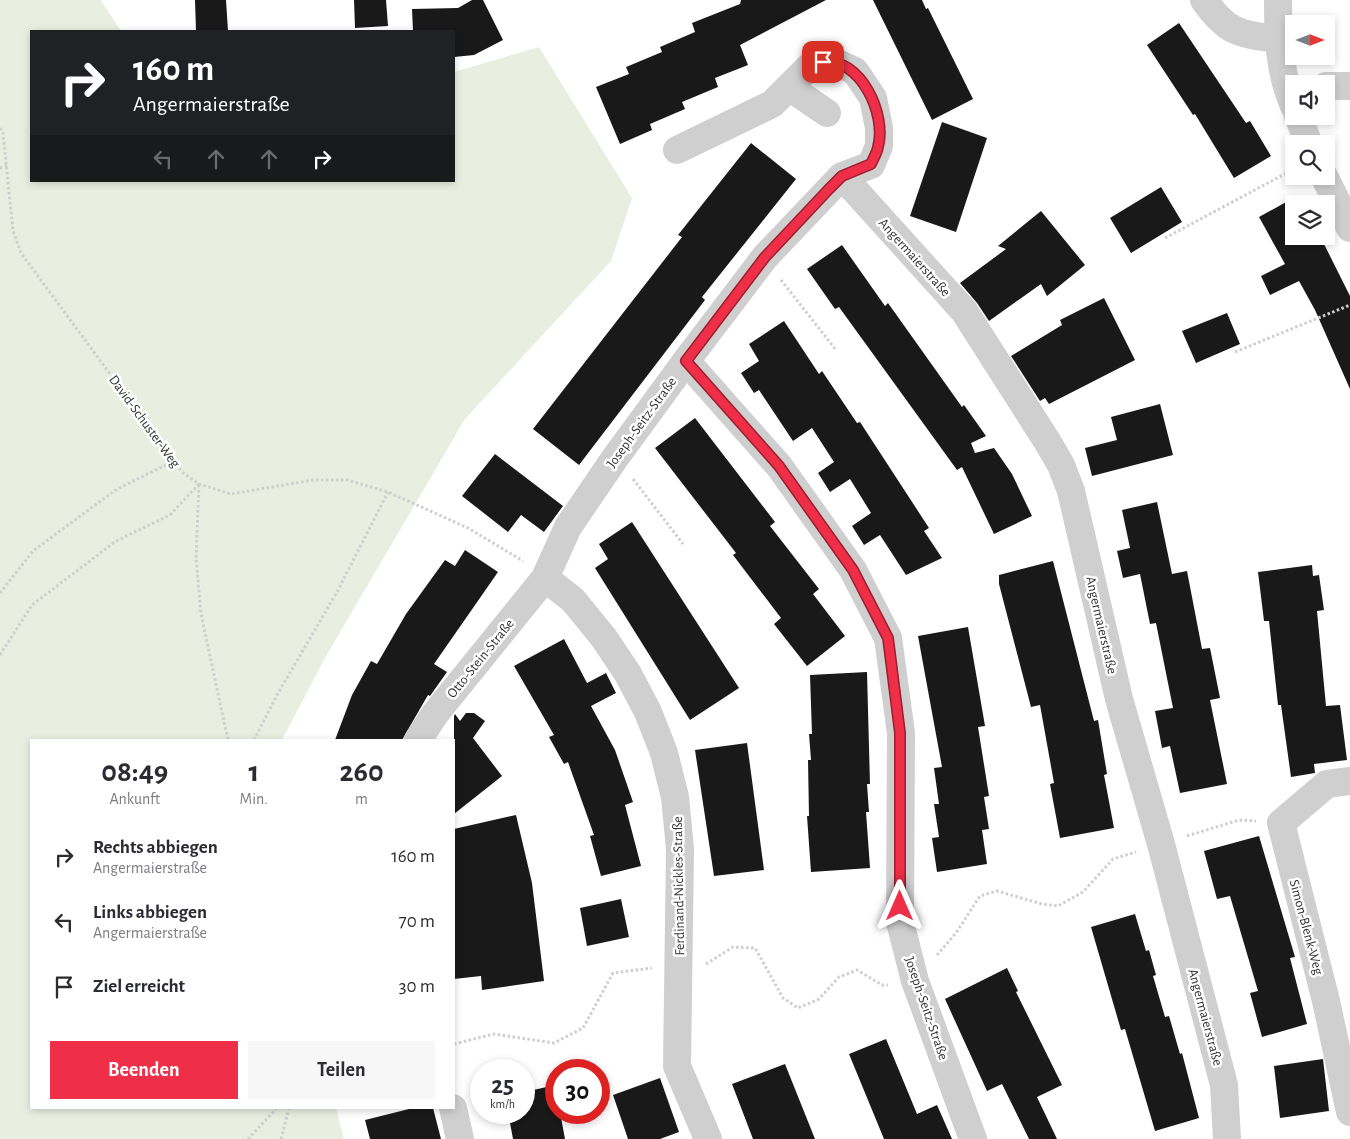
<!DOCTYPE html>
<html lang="de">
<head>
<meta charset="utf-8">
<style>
	body { margin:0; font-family:"Alegreya Sans",sans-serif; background:#f7f7f7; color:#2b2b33; height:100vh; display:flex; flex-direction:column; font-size:19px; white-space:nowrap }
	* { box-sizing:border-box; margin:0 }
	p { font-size:16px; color:#7c7c81 }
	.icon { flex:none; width:28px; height:28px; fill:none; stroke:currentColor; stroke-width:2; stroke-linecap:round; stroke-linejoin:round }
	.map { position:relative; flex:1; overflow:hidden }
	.panel { position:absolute; left:30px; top:739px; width:425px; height:370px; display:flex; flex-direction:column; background:#fff; border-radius:0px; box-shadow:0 2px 8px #0003 }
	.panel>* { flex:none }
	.top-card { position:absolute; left:30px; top:30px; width:425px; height:152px; border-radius:0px; box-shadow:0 2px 8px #0003; background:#202124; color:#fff; overflow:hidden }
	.needle { width:32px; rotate:90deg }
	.buttons { position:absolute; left:1285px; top:15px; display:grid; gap:10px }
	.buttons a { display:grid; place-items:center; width:50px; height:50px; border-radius:0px; background:#fff; box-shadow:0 2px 8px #0003; font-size:25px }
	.speed { position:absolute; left:470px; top:1059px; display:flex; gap:10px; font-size:25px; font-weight:700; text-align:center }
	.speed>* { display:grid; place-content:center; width:65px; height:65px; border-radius:50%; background:#fff; box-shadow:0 2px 8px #0003; line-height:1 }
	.speed small { font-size:12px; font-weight:400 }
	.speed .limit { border:8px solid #d22; background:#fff; color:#111 }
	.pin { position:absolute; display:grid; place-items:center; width:42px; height:42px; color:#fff; margin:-21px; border-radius:10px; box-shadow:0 2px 8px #0006 }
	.me { position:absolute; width:55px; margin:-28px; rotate:0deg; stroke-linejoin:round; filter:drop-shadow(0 0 4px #0008) }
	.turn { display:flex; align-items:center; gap:18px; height:105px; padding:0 20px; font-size:22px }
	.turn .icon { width:65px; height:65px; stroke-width:2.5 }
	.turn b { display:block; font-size:35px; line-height:42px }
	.lanes { display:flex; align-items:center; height:48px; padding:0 20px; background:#0003; justify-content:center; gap:25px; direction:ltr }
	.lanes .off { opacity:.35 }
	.eta { display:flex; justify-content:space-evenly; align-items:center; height:85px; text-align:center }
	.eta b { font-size:30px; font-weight:700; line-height:35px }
	.button { display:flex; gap:10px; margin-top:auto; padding:10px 20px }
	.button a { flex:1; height:58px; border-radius:0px; background:#ee2f47; color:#fff; font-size:20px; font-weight:700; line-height:58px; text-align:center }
	.button a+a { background:#f7f7f7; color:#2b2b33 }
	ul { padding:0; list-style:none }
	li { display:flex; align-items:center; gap:15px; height:65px; padding:0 20px }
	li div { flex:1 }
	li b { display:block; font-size:19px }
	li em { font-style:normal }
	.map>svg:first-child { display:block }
</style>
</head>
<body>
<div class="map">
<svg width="1350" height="1139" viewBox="0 0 1350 1139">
	<rect width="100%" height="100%" fill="#fff"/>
	<!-- green -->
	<path fill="#e9efe0" d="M0 0H101L121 31H31V181H454V72L539 47 632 198 611 261 465 419 325 658 282 740H31V1108H336L344 1139H0Z"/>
	<!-- building -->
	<path fill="#191919" d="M195 0H226L228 31H196Z
		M354 0H386L388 26 355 28Z
		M472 0H483L503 40 474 55 454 57V31H413L412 9 458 8Z
		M741 0H826L740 45 748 65 715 78 718 87 682 102 685 109 650 124 652 130 620 144 596 87 629 74 626 67 662 52 660 47 695 32 692 23 740 4Z
		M873 0H922L926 9 928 8 973 99 932 120Z
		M1179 23 1246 123 1250 121 1271 156 1234 178 1195 114 1193 115 1147 45Z
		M942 122 987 138 956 232 910 216Z
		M751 143 796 179 702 297 705 300 579 465 533 429 682 237 678 235Z
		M1161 187 1182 222 1131 253 1110 218Z
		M1297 196 1302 204H1294V236H1320L1350 296V389L1315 310 1299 281 1270 295 1261 276 1285 264 1259 217Z
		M1041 211 1085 265 1047 296 1041 284 989 321 977 303 960 283 1006 249 998 246Z
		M842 245 885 306 888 303 962 407 964 405 986 436 971 443 975 453 994 448 1012 474 1032 516 994 534 962 467 957 470 839 307 835 309 807 269Z
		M1104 298 1135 360 1049 404 1045 398 1040 401 1011 356 1062 325 1060 320Z
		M1227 313 1240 344 1196 363 1182 331Z
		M784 321 819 374 822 371 857 423 860 422 929 528 924 531 942 558 906 575 880 535 864 545 852 526 871 513 850 479 830 492 818 473 834 462 812 428 793 441 759 390 754 393 741 373 759 361 749 344Z
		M1160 404 1173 455 1092 476 1085 448 1117 440 1111 417Z
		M695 418 775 522 770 526 819 589 813 594 845 636 807 666 774 624 781 618 733 555 736 553 655 448Z
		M495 454 563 506 544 532 521 515 508 532 462 496Z
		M1157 502 1172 574 1187 571 1202 649 1210 648 1220 698 1210 700 1227 784 1180 793 1170 746 1162 748 1155 711 1173 708 1156 623 1150 624 1140 574 1123 578 1117 551 1130 548 1122 510Z
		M632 522 739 688 690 720 595 568 608 559 599 544Z
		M465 550 498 572 434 664 447 672 430 696 428 695 402 740H335L352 695 371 661 377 664 406 614 445 560 455 566Z
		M1053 561 1094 721 1098 720 1107 774 1104 775 1114 828 1060 838 1050 784 1054 783 1040 705 1031 707 999 584V575Z
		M1312 565 1313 576 1319 575 1324 610 1317 611 1326 706 1340 705 1347 760 1314 764 1315 773 1291 777 1281 705H1278L1269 621H1264L1258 572Z
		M968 627 985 726 978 727 989 796 984 797 989 829 982 830 987 864 937 872 932 838 939 837 934 804H939L934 768 942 767 918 636Z
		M564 639 587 683 606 673 616 693 591 706 615 750 633 802 625 805 641 866 601 876 590 836 594 835 568 762 564 764 549 737 554 735 514 666Z
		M867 672 870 784H867L869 812H866L870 868 811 872 807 816H809L808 760H811L809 734H812L810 675Z
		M466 713H474L485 721 473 738 502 776 454 814V716L455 714 460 721Z
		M747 743 764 870 714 876 695 750Z
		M516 815 532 883 544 981 482 990 481 976 454 979V829Z
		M1259 836 1295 957 1290 958 1307 1024 1262 1037 1250 993 1258 991 1230 896 1217 899 1204 851Z
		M621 899 629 937 587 946 580 908Z
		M1135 914 1146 951 1149 950 1156 975 1153 976 1165 1017 1169 1016 1180 1054 1182 1053 1199 1118 1155 1131 1125 1029 1121 1030 1091 927Z
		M1007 968 1018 991 1016 992 1062 1085 1037 1097 1057 1139H1029L1002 1084 987 1091 945 999Z
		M886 1039 917 1114 937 1105 952 1139H884L849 1054Z
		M1323 1059 1329 1111 1280 1118 1274 1066Z
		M785 1064 815 1139H753L732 1084Z
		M660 1078 679 1132 660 1139H628L613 1095Z
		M556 1085V1112H560L565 1139H513L508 1112H524V1092Z
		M413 1108H433L441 1139H370L365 1120Z"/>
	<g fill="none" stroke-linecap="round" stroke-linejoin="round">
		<!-- path -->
		<path stroke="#cfcfcf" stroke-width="3" stroke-dasharray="2.5 2.5" stroke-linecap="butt" d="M0 128 3 133 13 231 21 253 182 472 199 484 231 494 313 480H347L388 492 468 528 523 561
			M0 168 7 166
			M1165 238 1294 169
			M781 280 836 350
			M1235 352 1350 305
			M633 479 683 544
			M199 485 196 558 201 614 228 740
			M0 593 33 551 117 489 174 461
			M0 655 32 605 116 541 170 515 199 484
			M254 740 277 695 338 590 388 492
			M1187 836 1239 820 1256 821
			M937 955 956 933 980 896 997 891 1042 904 1058 906 1083 892 1113 859 1136 852
			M706 964 733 947 755 948 783 998 798 1008 819 999 839 977 857 970 882 985H888
			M454 1044 494 1034 554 1043 583 1028 613 973 652 968
			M248 1139 277 1108
			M281 1139 289 1108"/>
		<!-- minor -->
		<path stroke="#cfcfcf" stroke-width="28" d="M1204 0C1227 33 1239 34 1278 39
			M1278 0C1278 37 1279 72 1294 106
			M1326 86H1350
			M789 87 827 113
			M1298 116 1309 144
			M677 150 772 104 812 64 833 61 855 71 873 98 879 128V146L871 165 842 176
			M1324 176 1350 228
			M686 361 765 257 842 176 964 311 1047 441 1061 465 1071 491 1119 699 1161 844 1224 1085 1227 1139
			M545 578 573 600 604 638 628 674 648 712 664 753 675 797 680 849 677 1066 708 1139
			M418 740 435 714 545 578 568 527 615 458 686 361 779 466 853 570 888 638 901 733 900 922 915 981 973 1139
			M1350 781 1327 784 1281 823 1326 1001 1350 1112
			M453 1108 460 1139"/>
	</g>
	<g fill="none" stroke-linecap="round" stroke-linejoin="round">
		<defs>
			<path id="route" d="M823 62C860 57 887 114 878 147 877 153 873 159 871 164L842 176 829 189 765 257 686 361 779 466 853 570 888 638 900 733V906"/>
		</defs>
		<!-- route casing -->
		<use href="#route" stroke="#9b1f2e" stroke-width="12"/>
		<!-- route -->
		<use href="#route" stroke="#ee2f47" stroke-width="9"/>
	</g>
	<g text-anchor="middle" stroke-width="5" stroke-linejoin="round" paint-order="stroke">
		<!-- street labels -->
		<g font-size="14" fill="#323232" stroke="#fff">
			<text transform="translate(915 257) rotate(48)" y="5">Angermaierstraße</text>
			<text transform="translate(145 421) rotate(54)" y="5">David-Schuster-Weg</text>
			<text transform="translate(641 422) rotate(-54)" y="5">Joseph-Seitz-Straße</text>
			<text transform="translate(1102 625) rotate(77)" y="5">Angermaierstraße</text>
			<text transform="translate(480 658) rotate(-51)" y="5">Otto-Stein-Straße</text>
			<text transform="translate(678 886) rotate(-91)" y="5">Ferdinand-Nickles-Straße</text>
			<text transform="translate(1307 927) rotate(75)" y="5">Simon-Blenk-Weg</text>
			<text transform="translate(927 1008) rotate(71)" y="5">Joseph-Seitz-Straße</text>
			<text transform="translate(1206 1017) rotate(75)" y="5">Angermaierstraße</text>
		</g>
	</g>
</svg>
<div class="buttons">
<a><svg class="needle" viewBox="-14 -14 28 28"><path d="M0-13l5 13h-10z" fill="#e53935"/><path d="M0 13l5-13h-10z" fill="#7c7c81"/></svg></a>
<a><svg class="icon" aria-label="sound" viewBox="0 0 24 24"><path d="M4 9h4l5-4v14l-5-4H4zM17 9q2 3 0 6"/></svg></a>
<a><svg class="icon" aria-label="search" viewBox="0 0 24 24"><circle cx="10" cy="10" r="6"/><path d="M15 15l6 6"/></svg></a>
<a><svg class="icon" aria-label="layers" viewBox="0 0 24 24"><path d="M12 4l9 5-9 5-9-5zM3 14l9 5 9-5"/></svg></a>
</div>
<div class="speed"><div>25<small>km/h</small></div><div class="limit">30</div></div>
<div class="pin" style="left:823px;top:62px;background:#d93025"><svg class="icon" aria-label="arrive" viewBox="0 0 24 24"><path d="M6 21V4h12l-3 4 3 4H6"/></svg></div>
<svg class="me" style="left:900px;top:906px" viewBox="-20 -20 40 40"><path d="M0-17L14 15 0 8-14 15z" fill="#ee2f47" stroke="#fff" stroke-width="4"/></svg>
<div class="top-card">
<div class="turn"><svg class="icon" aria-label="right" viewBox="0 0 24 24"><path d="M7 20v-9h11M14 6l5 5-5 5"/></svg><div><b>160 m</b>Angermaierstraße</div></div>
<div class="lanes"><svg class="icon off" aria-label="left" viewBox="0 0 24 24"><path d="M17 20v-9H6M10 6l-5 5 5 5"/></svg><svg class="icon off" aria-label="ahead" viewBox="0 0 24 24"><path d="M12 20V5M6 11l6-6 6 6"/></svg><svg class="icon off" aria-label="ahead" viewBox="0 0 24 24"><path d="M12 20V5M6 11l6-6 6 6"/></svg><svg class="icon" aria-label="right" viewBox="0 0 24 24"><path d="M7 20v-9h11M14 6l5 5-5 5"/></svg></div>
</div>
<section class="panel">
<div class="eta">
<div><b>08:49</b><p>Ankunft</p></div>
<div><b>1</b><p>Min.</p></div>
<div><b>260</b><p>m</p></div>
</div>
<ul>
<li><svg class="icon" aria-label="right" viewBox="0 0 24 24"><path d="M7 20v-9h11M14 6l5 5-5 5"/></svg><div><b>Rechts abbiegen</b><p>Angermaierstraße</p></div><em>160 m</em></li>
<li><svg class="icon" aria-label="left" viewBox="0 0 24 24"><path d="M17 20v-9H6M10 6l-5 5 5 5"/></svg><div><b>Links abbiegen</b><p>Angermaierstraße</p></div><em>70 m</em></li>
<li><svg class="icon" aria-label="arrive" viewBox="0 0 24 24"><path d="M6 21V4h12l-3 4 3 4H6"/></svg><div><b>Ziel erreicht</b></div><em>30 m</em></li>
</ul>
<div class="button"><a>Beenden</a><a>Teilen</a></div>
</section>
</div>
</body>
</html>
